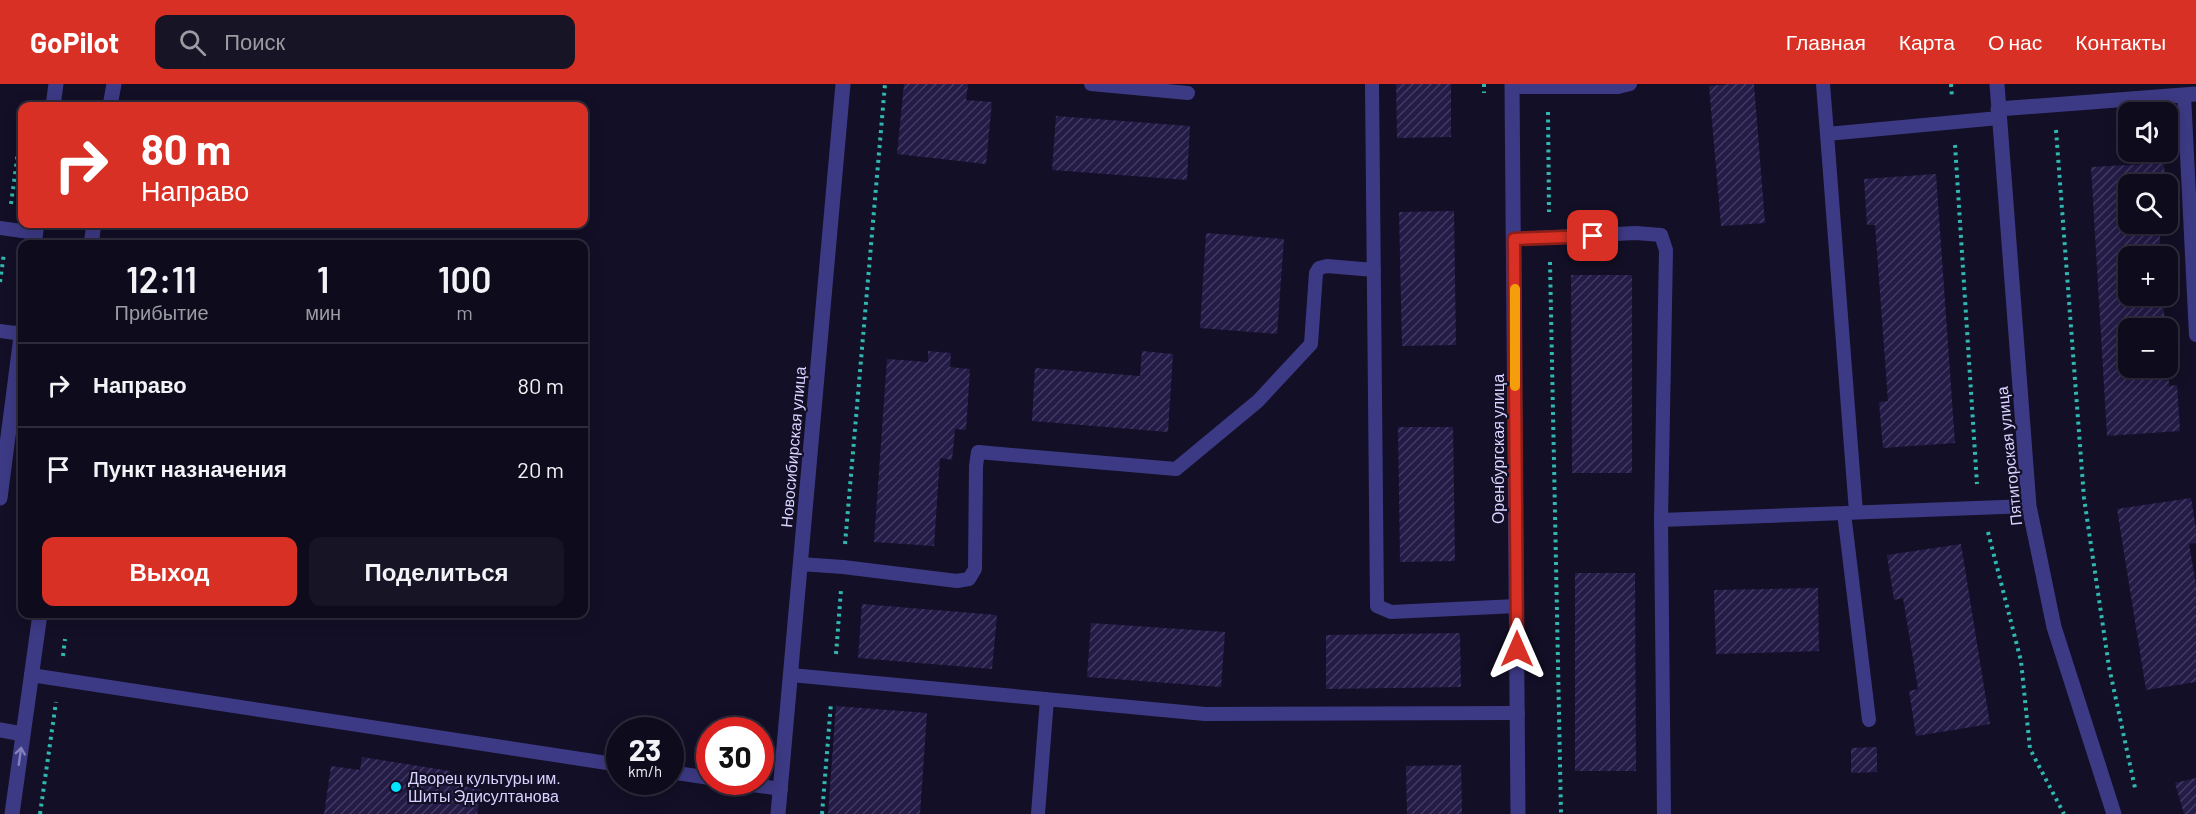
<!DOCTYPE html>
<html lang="ru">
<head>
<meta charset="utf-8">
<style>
	body { margin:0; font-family:Barlow,sans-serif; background:#171425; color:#f1f3f6; height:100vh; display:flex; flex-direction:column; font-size:22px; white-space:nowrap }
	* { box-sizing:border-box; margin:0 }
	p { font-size:20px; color:#9b9ba3 }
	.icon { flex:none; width:33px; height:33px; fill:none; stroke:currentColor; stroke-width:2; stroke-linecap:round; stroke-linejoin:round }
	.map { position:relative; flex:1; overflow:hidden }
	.sheet { position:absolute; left:18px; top:156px; width:570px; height:378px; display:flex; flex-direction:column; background:#0e0b1c; border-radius:12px; box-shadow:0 3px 15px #0003,0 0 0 2px #2e2b3b }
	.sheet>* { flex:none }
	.guide { position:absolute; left:18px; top:18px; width:570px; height:126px; border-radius:12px; box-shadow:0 3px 15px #0003,0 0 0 2px #2e2b3b; background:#d93025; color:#fff; overflow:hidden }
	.fabs { position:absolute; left:2118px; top:18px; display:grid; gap:12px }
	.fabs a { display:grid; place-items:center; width:60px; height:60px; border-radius:12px; background:#0e0b1c; box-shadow:0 3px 15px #0003,0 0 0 2px #2e2b3b; font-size:30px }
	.speed { position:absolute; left:606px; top:633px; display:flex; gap:12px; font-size:30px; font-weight:700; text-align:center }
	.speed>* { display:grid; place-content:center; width:78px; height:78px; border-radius:50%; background:#0e0b1c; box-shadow:0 3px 15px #0003,0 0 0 2px #2e2b3b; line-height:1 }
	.speed small { font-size:15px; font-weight:400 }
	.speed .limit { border:9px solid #d22; background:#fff; color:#111 }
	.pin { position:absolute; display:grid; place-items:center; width:51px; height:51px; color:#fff; margin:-26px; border-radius:12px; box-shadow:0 3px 9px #0006 }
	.me { position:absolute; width:66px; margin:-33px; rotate:0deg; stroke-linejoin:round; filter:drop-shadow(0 0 4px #0008) }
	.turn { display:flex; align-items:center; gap:21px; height:126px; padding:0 24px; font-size:27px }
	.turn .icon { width:78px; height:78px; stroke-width:2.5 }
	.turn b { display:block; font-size:42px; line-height:51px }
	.eta { display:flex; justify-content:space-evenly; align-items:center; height:102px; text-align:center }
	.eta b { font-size:36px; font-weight:600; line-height:42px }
	.button { display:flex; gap:12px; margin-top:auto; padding:12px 24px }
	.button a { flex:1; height:69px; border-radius:12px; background:#d93025; color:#fff; font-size:24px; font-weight:600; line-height:69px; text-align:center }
	.button a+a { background:#171425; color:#f1f3f6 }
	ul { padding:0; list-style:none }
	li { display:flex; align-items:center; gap:18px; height:84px; padding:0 24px; border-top:2px solid #2e2b3b }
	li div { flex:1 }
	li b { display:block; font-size:22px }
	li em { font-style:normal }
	header { display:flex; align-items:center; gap:36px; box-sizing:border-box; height:84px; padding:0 30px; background:#d93025; color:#fff }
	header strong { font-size:28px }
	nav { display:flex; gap:33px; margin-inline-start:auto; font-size:21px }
	.search { width:420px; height:54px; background:#171425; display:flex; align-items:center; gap:15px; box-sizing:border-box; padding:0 21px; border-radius:12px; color:#9b9ba3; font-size:22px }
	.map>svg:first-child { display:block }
</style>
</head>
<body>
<header>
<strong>GoPilot</strong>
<div class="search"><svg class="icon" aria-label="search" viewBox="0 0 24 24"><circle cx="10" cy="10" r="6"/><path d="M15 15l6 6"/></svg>Поиск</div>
<nav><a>Главная</a><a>Карта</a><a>О нас</a><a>Контакты</a></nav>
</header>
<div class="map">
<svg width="2196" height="730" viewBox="0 0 2196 730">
	<defs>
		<pattern id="building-hatch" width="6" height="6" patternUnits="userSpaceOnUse" patternTransform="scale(1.5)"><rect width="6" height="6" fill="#241b47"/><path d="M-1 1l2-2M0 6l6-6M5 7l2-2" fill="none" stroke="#433b63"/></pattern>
	</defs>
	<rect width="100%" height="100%" fill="#130f26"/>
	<!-- building -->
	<path fill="url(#building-hatch)" d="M904 0H968L966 16 992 18 986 80 897 70Z
		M1396 0H1451V53L1397 54Z
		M1731 0H1754L1765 139 1721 142 1709 2Z
		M1056 32 1190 42 1187 96 1052 86Z
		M2164 79 2165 100H2128V140H2159L2161 172H2128V212H2163L2165 244H2128V284H2168L2169 302 2177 301 2180 347 2107 352 2091 83Z
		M1936 90 1955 359 1883 364 1879 318 1888 317 1875 141H1867L1864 95Z
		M1454 127 1456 261 1402 262 1399 128Z
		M1206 149 1284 155 1277 250 1200 244Z
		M1571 191H1632V389H1572Z
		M928 267 951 269 950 283 970 285 966 346 955 345 952 376 940 374 934 462 874 458 887 275 928 278Z
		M1142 267 1173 270 1168 348 1032 337 1035 284 1140 292Z
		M1398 343H1453L1455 477 1400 478Z
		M2191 414 2196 445V459L2189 460 2196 501V598L2146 606 2117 425Z
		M1961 460 1990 640 1916 652 1909 607 1918 605 1903 514 1894 516 1887 471Z
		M1575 489H1635L1636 687H1575Z
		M1818 504 1819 567 1716 570 1714 506Z
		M862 520 997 531 992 585 858 574Z
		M1091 539 1225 548 1221 603 1087 593Z
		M1460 549 1461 603 1326 605V551Z
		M836 622 927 629 920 730H828Z
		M1877 663V688L1851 689V664Z
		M362 673 450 687 448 700 481 705 477 730H324L331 682 360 686Z
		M1461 681 1462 730H1407L1406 682Z
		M2196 694V730H2184L2175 699Z"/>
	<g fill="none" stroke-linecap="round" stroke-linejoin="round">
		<!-- path -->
		<path stroke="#2fb8b0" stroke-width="4" stroke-dasharray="3 4.5" stroke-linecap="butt" d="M1484 0V9
			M1951 0 1952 14
			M1548 28 1549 128
			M2056 46 2084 414 2109 583 2135 704
			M1955 61 1977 400
			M11 120 22 38
			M1550 178 1561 730
			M0 198 4 169
			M1988 448 2021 577 2030 665 2064 730
			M845 460 885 0
			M836 570 841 506
			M63 572 65 555
			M40 730 56 618
			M822 730 831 619"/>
		<!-- lane -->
		<path stroke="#3d3a85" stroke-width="14" d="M1091 0 1188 9
			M1372 0 1377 522 1391 528 1517 522
			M1823 0 1827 50
			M1512 3H1618L1630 0
			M2184 11 2196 251
			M0 144 36 149
			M1514 155 1636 149 1661 151 1666 166 1661 436 2029 422
			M0 247 22 250
			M1856 428 1827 50 1999 34
			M1844 429 1869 636
			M1661 436 1664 730
			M800 480 843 483 957 497 969 495 975 485 976 382 978 368 1176 385 1258 317 1311 260 1316 189 1319 184 1327 182 1374 186
			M31 591 620 681
			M791 591 1205 630 1518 629
			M670 688 710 694
			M732 698 781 705
			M1038 730 1047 615"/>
		<!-- street -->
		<path stroke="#3d3a85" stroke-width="15" d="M1512 0 1518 730
			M1997 0 2029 422 2054 543 2114 730
			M53 22 56 0
			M110 22 114 0
			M1998 25 2196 10
			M34 160 37 140
			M91 160 94 140
			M0 414 22 245
			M0 646 23 650
			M12 730 40 530
			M778 730 843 0"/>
	</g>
	<!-- one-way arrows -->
	<defs><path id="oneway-shaft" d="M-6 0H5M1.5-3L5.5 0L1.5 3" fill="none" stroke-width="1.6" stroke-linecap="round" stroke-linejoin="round" transform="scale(1.5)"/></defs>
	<use stroke="#837fbc" href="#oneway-shaft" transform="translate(20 672) rotate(-82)"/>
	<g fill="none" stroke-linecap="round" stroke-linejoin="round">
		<defs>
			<path id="route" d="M1517 565 1514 155 1593 152"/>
		</defs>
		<!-- route casing -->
		<use href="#route" stroke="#8d1f18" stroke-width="15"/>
		<!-- route -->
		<use href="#route" stroke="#d93025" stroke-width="10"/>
		<!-- slow -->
		<path stroke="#f59e0b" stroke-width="10" d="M1515 205V302"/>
	</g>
	<!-- markers -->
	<circle fill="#00e5ff" stroke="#130f26" stroke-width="2" cx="396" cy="703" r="6"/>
	<g text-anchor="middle" stroke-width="4.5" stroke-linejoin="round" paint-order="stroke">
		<!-- street labels -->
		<g font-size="16" fill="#d9d4ff" stroke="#130f26">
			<text transform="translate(793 363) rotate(-85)" y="6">Новосибирская улица</text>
			<text transform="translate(1498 365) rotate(-90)" y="6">Оренбургская улица</text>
			<text transform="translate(2009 372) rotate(-96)" y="6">Пятигорская улица</text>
		</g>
		<!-- poi labels -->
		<g font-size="16" fill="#d9d4ff" stroke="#130f26" text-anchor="start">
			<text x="408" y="700">Дворец культуры им.<tspan x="408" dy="18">Шиты Эдисултанова</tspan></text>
		</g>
	</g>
</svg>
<div class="fabs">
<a><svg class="icon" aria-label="sound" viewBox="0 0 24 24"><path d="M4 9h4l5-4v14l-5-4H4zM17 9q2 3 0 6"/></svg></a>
<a><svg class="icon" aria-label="search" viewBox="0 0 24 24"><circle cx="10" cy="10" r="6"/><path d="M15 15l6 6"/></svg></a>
<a>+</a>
<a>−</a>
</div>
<div class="speed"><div>23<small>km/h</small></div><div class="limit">30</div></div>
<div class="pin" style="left:1593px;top:152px;background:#d93025"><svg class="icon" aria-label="arrive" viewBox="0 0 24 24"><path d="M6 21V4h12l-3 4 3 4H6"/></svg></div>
<svg class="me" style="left:1517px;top:565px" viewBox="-20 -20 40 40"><path d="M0-17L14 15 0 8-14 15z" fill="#d93025" stroke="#fff" stroke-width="4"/></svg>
<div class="guide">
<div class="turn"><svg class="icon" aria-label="right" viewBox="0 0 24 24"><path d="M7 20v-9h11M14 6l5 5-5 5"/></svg><div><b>80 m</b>Направо</div></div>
</div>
<section class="sheet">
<div class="eta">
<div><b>12:11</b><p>Прибытие</p></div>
<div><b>1</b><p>мин</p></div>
<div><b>100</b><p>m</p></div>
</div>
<ul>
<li><svg class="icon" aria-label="right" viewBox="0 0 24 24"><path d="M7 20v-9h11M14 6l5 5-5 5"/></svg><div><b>Направо</b></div><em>80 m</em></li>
<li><svg class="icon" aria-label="arrive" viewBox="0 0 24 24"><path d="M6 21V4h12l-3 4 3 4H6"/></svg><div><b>Пункт назначения</b></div><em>20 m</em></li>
</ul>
<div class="button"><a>Выход</a><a>Поделиться</a></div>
</section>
</div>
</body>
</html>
